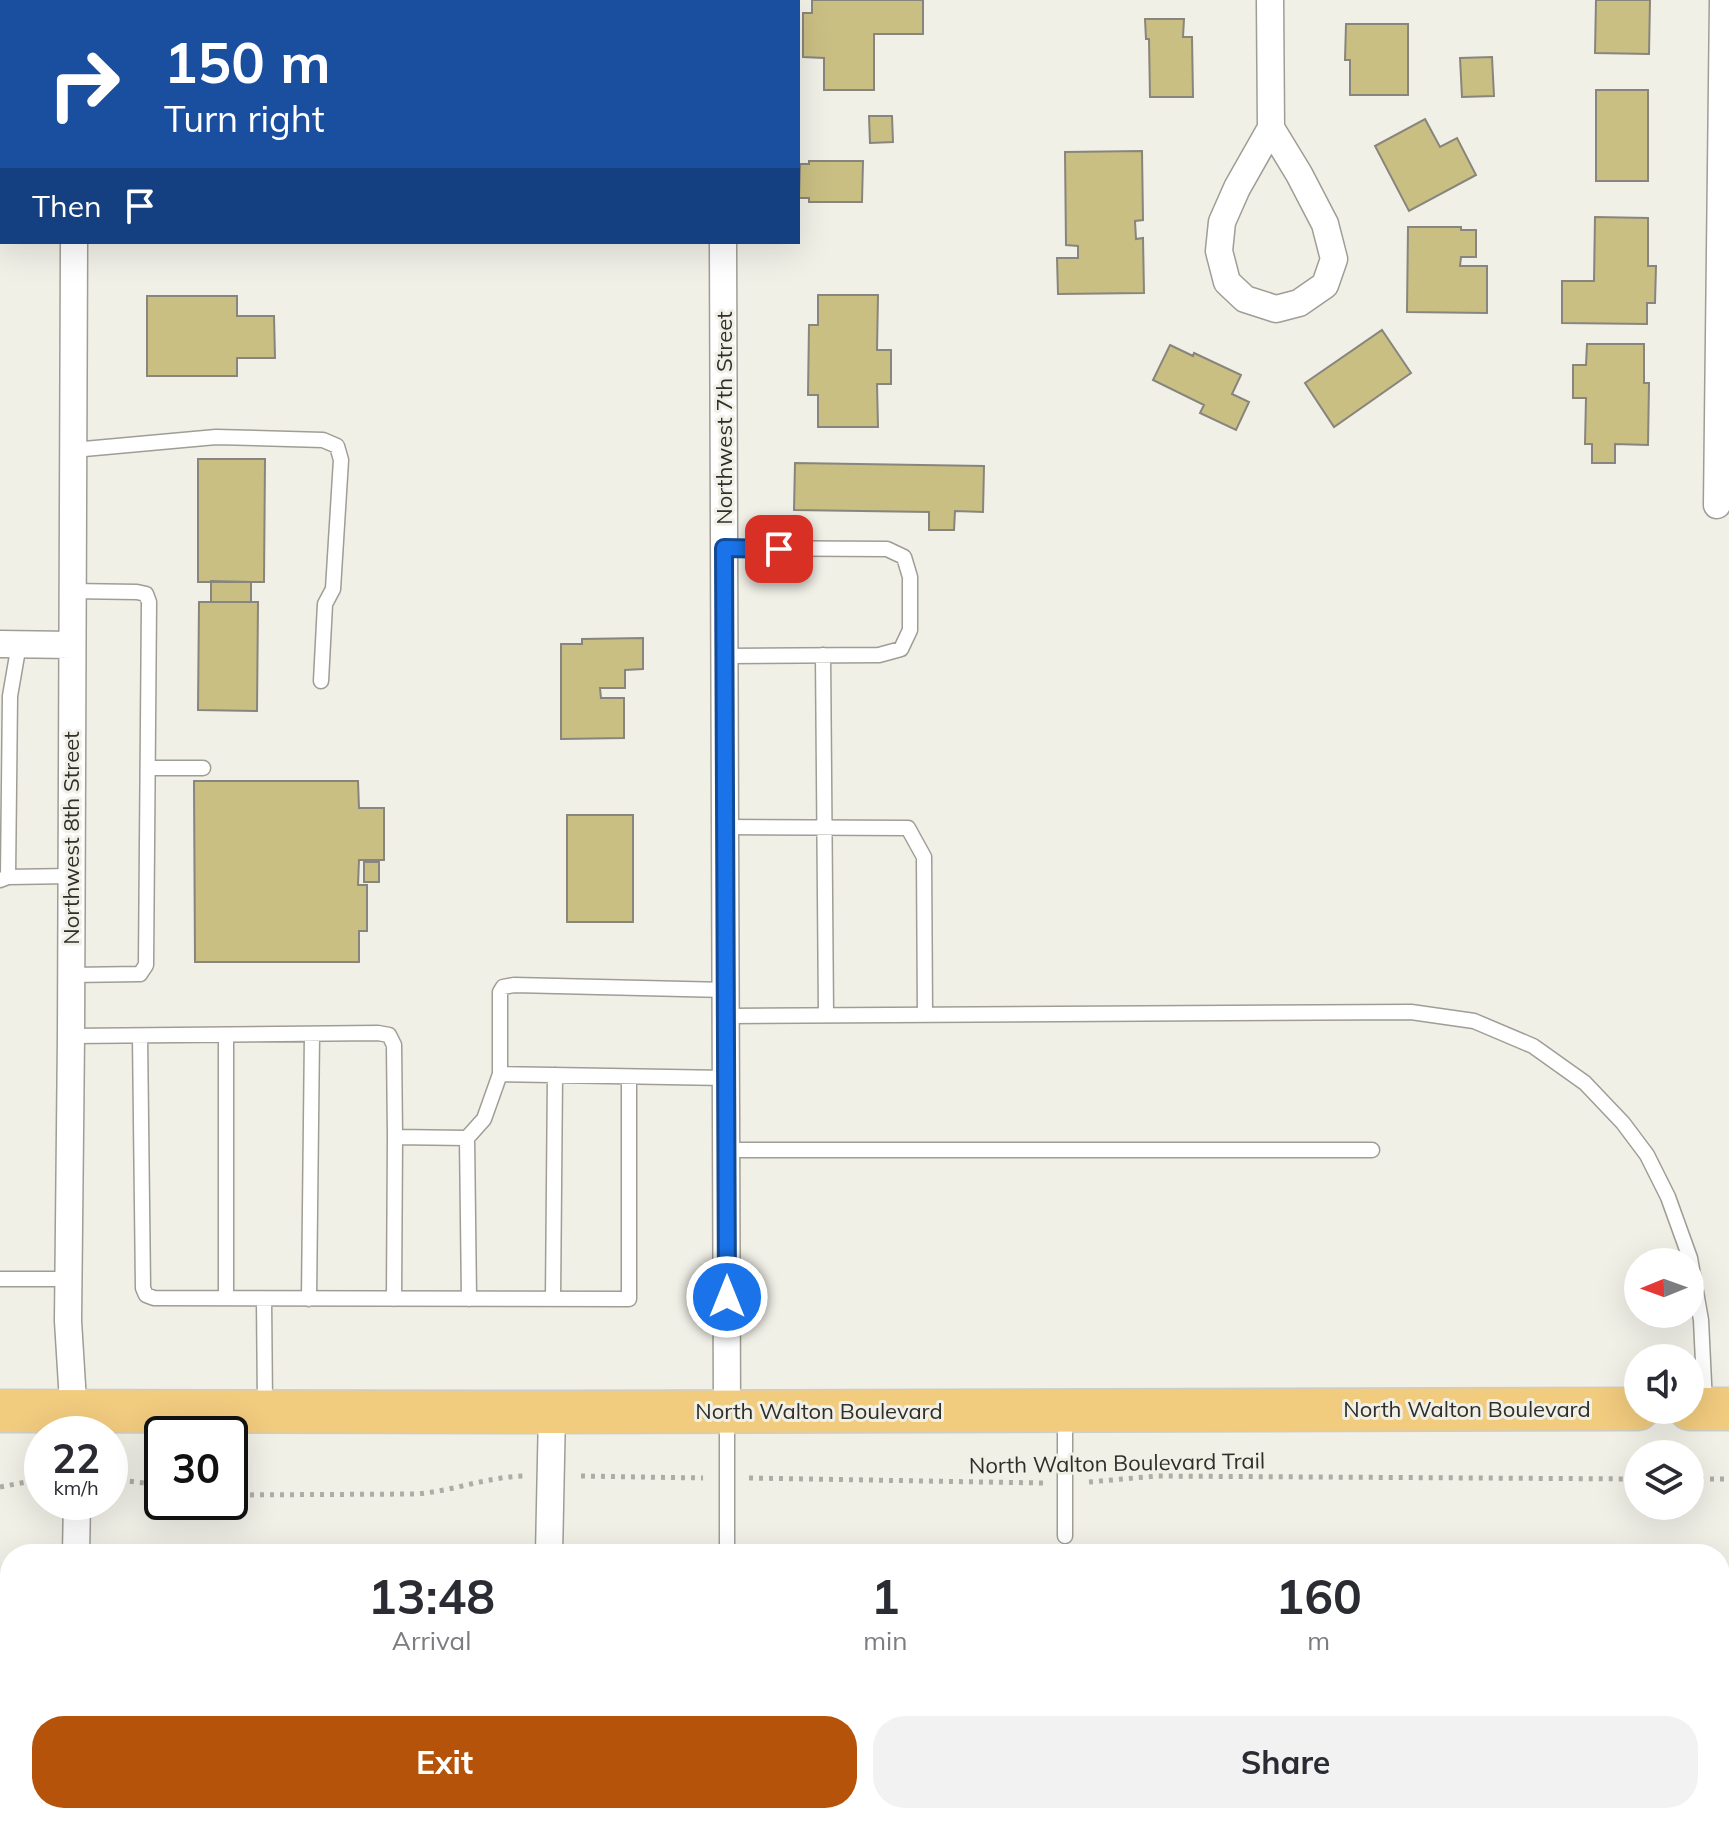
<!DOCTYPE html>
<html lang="en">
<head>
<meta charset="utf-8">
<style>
	body { margin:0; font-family:Mulish,sans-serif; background:#f2f2f3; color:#2b2b33; height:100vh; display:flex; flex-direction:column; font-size:30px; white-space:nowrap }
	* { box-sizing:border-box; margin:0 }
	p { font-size:26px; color:#7c7c81 }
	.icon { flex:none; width:44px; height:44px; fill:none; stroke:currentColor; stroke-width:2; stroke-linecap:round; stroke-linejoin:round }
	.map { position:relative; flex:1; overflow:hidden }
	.panel { position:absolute; left:0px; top:1544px; width:1730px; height:280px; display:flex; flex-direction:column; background:#fff; border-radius:32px 32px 0 0; box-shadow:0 8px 32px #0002 }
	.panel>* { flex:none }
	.hud { position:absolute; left:0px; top:0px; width:800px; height:244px; box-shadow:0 8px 32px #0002; background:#1a4fa0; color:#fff; overflow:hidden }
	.needle { width:52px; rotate:269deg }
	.tools { position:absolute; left:1624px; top:1248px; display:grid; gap:16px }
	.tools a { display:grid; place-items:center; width:80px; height:80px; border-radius:50%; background:#fff; box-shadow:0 8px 32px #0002; font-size:40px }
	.speed { position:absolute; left:24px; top:1416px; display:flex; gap:16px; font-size:40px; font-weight:700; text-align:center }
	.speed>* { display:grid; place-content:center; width:104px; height:104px; border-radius:50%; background:#fff; box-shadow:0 8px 32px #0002; line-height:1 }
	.speed small { font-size:20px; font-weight:400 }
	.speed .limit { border:4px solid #111; border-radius:12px; background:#fff; color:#111 }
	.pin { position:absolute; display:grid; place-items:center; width:68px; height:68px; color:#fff; margin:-34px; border-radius:16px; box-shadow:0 4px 12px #0006 }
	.me { position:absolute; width:88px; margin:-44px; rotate:0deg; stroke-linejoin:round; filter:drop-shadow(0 0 6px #0008) }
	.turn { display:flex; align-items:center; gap:28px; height:168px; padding:0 32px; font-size:36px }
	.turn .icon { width:104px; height:104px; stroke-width:2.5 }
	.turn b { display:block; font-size:56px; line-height:68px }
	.then { display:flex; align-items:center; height:76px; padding:0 32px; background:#0003; gap:16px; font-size:30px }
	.eta { display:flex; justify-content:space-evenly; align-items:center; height:136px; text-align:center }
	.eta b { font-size:48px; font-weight:700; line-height:56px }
	.primary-button { display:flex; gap:16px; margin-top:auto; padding:16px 32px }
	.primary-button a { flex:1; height:92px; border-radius:32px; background:#b45309; color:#fff; font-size:32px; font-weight:700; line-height:92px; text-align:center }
	.primary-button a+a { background:#f2f2f3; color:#2b2b33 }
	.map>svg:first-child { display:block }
</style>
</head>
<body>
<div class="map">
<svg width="1729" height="1824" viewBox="0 0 1729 1824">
	<rect width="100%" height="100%" fill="#f1f0e7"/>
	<!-- building -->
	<path fill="#cabf83" stroke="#87857d" stroke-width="2" d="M535 0H620V2H535Z
		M812 0H923V34H874V90H824V58L803 57V13H812Z
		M1596 0H1650L1649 54 1595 53Z
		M1145 19H1184L1183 37H1192L1193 97H1150L1149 39H1146Z
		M1346 24H1408V95H1350V60H1345Z
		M1492 57 1494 96 1462 97 1460 58Z
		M1596 90H1648V181H1596Z
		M869 116H892L893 142 870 143Z
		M1425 119 1440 147 1457 138 1476 175 1409 211 1375 146Z
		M1142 151 1143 220 1135 221 1136 239 1143 238 1144 293 1058 294 1057 258H1078V246L1066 245 1065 152Z
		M809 161H863L862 202H809V198H799L800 164H809Z
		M1595 217 1648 218V266H1656L1655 303H1647V324L1562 323V281H1594Z
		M1408 227H1461V230H1476V257H1461L1460 266H1487V313L1407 312Z
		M818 295H878L877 350H891V384H877L878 427H818V395H808L809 325H818Z
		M147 296H237V316H274L275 358H237V376H147Z
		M1382 330 1411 373 1334 427 1305 383Z
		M1587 344H1644V383H1649L1648 445 1615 444V463H1592V444H1585L1586 398H1573V365H1586Z
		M1170 345 1193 356 1194 353 1241 375 1232 394 1249 402 1236 430 1200 413 1204 405 1153 380Z
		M198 459H265L264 582H198Z
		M795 463 984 466 983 512 955 511 954 530H929V512L794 510Z
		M211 581 251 582V602H211Z
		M199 602H258L257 711 198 710Z
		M643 638V669L625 670V688H600L601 698H624V738L561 739V644H582V639Z
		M194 781H358L359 808H384V860H359L358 885H367V931H359V962H195Z
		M567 815H633V922H567Z
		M364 862H379V882H364Z
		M206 1814H297V1824H206Z
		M363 1814H457V1824H363Z
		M652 1814H699L698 1824H652Z"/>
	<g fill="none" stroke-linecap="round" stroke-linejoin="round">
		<defs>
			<path id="lane" d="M73 450 216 437 323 440 337 446 341 460 333 589 325 604 321 681
				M724 548 887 549 904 557 910 577V630L901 649 879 655 725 656
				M823 655 826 1015
				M148 768H203
				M725 827 908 828 924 857 925 1015
				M8 877 10 696 19 644
				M0 880 8 877 71 876
				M71 975 140 974 146 965 149 602 146 594 137 592 72 591
				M726 1016 1411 1012 1474 1021 1533 1046 1585 1083 1623 1123 1647 1155 1668 1197 1690 1258 1701 1320 1705 1404
				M71 1036 378 1033 389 1035 394 1045 395 1137 467 1138 484 1119 500 1074 726 1078
				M140 1036 143 1288 146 1295 154 1298 629 1299V1077
				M500 1074V992L503 987 514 985 726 990
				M467 1138 469 1299
				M726 1150H1372
				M0 1279H68
				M226 1298V1035
				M264 1299 265 1407
				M309 1299 312 1034
				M394 1299 395 1137
				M553 1299 555 1075
				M727 1414V1554
				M1065 1536V1414
				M140 1814V1824
				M327 1824V1814"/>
			<path id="street" d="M723 0V2
				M1270 0 1271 128 1237 188 1222 222 1219 251 1227 282 1245 299 1276 309 1299 303 1325 285 1334 259 1325 224 1299 174 1271 128
				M75 2V0
				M74 242 71 1036 68 1321 75 1434
				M723 242 727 1411
				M1717 505 1723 0
				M0 644 72 645
				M76 1554 77 1502
				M549 1554 552 1412
				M70 1824V1814
				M544 1824V1814"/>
			<path id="primary" d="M1690 1409H1729
				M0 1411 552 1412 1638 1409"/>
		</defs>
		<!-- lane casing -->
		<use href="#lane" stroke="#9f9d95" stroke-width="17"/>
		<!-- street casing -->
		<use href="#street" stroke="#9f9d95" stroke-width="29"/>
		<!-- primary casing -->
		<use href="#primary" stroke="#cdcdcc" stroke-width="45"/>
		<!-- path -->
		<path stroke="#adaca5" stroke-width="5" stroke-dasharray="4 6" stroke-linecap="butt" d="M581 1476 703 1478
			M749 1478 1043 1483
			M110 1479 162 1485
			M1690 1479H1729
			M1089 1482 1157 1476 1638 1479
			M0 1487 42 1479
			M230 1495 416 1494C453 1491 487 1477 523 1476"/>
		<!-- lane -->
		<use href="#lane" stroke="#fff" stroke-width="14"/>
		<!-- street -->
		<use href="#street" stroke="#fff" stroke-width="26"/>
		<!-- primary -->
		<use href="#primary" stroke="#f1cb7e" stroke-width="42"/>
	</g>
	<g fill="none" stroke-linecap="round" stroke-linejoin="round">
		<defs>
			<path id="route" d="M727 1297 724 548 779 549"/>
		</defs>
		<!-- route casing -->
		<use href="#route" stroke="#114b97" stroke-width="20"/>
		<!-- route -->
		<use href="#route" stroke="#1a73e8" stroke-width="14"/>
	</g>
	<g text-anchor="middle" stroke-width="6" stroke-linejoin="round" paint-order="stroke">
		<!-- street labels -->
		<g font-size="22" fill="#2f2e2b" stroke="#f1f0e7">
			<text transform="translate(724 418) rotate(-90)" y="8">Northwest 7th Street</text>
			<text transform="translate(71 838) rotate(-90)" y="8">Northwest 8th Street</text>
			<text x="1467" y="1417">North Walton Boulevard</text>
			<text x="819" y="1419">North Walton Boulevard</text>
			<text transform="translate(1117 1463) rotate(-1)" y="8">North Walton Boulevard Trail</text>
		</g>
	</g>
</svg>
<div class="tools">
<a><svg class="needle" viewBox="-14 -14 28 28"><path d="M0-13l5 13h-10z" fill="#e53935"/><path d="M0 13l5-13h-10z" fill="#7c7c81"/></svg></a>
<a><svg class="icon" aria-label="sound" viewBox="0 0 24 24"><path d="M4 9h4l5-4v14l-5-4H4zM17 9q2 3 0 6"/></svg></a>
<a><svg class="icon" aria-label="layers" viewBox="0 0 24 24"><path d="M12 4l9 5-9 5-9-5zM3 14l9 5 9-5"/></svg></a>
</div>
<div class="speed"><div>22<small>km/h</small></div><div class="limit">30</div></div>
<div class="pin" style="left:779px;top:549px;background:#d93025"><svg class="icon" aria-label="arrive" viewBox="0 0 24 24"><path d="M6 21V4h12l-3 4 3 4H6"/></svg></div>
<svg class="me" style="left:727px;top:1297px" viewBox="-20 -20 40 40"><circle r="17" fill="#1a73e8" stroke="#fff" stroke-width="3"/><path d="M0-11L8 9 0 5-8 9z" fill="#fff"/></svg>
<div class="hud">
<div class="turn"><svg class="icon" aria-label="right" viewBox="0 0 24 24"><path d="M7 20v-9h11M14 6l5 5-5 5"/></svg><div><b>150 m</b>Turn right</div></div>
<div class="then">Then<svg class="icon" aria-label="arrive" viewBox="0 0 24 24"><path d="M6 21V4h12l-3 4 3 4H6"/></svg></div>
</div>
<section class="panel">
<div class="eta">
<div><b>13:48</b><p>Arrival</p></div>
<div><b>1</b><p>min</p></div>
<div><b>160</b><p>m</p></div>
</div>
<div class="primary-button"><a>Exit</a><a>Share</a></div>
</section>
</div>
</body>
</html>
